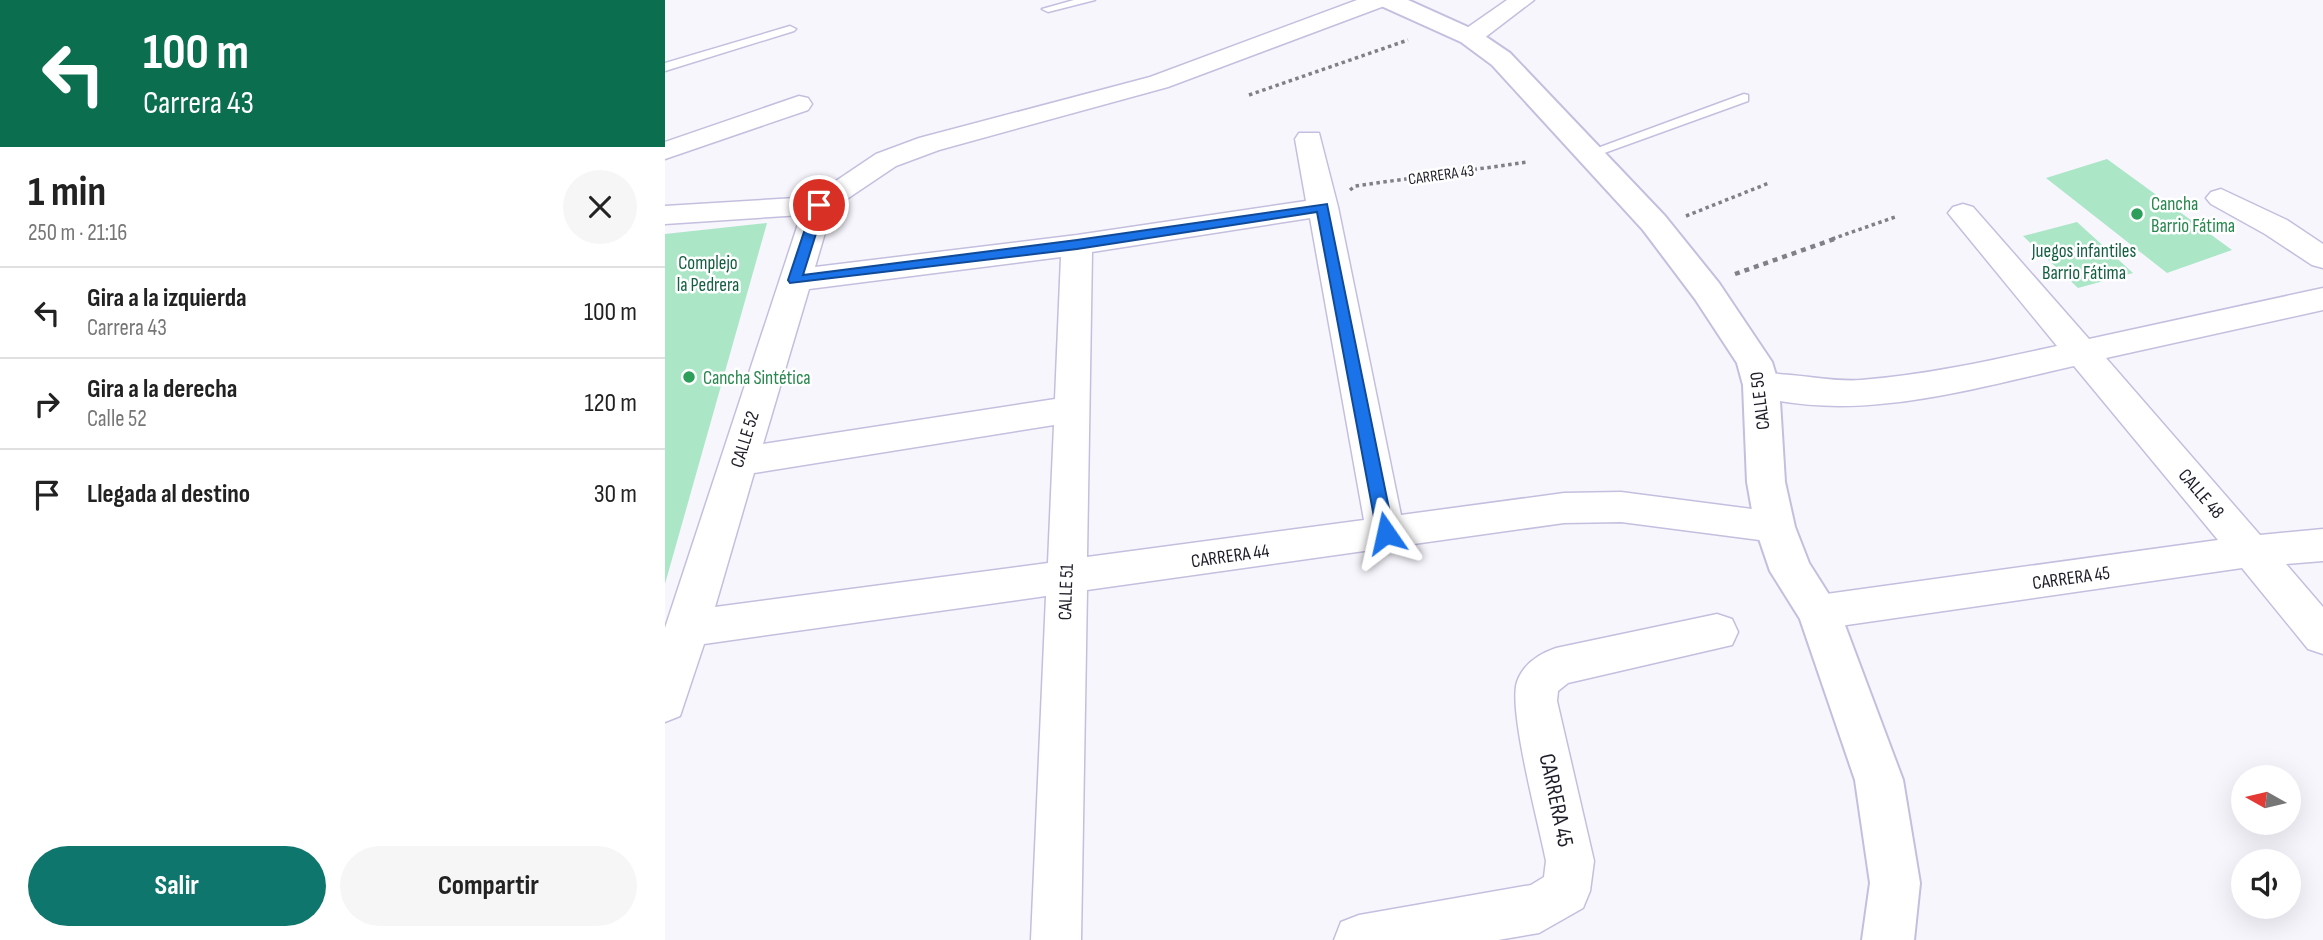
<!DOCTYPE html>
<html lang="es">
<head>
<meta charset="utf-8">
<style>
	body { margin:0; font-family:"Sofia Sans Condensed",sans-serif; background:#f6f6f6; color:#222; height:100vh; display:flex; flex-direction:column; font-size:26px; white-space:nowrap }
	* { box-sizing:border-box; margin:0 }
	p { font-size:23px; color:#767676 }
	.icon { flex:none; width:38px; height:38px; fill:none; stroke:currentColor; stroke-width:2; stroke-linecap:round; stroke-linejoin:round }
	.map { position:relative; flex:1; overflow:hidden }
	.drawer { display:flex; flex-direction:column; background:#fff; width:665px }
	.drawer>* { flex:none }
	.banner { background:#0b6e4f; color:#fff; overflow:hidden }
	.needle { width:46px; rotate:278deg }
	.buttons { position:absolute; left:1566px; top:765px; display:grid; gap:14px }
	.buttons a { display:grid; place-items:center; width:70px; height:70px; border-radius:50%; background:#fff; box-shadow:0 7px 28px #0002; font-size:35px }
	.pin { position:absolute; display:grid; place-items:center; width:60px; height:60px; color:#fff; margin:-30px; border:4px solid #fff; border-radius:50%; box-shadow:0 2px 7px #0007 }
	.me { position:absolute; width:77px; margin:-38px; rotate:349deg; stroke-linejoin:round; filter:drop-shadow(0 0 5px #0008) }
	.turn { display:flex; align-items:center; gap:24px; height:147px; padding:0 28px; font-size:32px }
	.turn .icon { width:91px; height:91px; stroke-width:2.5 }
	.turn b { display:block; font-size:49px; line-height:60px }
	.round { display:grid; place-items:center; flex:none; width:74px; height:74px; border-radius:37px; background:#f6f6f6 }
	.overview { display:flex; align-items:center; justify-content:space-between; height:119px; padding:0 28px }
	h1 { font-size:42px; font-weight:700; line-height:52px }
	.button { display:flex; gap:14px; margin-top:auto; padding:14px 28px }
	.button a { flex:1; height:80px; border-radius:42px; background:#0f766e; color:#fff; font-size:28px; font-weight:700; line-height:80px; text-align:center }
	.button a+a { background:#f6f6f6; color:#222 }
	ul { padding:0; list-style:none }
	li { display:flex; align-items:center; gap:21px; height:91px; padding:0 28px; border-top:2px solid #e0e0e0 }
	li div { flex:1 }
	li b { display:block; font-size:26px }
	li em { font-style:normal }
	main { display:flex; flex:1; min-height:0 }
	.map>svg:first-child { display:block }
</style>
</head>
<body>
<main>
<section class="drawer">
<div class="banner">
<div class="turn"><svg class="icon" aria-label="left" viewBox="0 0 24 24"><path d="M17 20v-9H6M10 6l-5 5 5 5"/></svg><div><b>100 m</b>Carrera 43</div></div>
</div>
<div class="overview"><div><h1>1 min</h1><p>250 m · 21:16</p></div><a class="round"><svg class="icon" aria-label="close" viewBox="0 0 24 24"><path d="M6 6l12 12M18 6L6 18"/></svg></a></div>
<ul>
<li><svg class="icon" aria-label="left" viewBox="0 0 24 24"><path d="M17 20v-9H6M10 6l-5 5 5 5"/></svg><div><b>Gira a la izquierda</b><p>Carrera 43</p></div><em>100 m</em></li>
<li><svg class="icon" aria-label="right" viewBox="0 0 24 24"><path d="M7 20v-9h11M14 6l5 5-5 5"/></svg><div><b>Gira a la derecha</b><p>Calle 52</p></div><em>120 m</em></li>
<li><svg class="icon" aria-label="arrive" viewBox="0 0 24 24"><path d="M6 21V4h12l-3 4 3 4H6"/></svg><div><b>Llegada al destino</b></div><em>30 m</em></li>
</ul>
<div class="button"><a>Salir</a><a>Compartir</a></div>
</section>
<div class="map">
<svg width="1658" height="940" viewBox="0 0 1658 940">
	<rect width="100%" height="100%" fill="#f7f6fd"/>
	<!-- green -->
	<path fill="#abe6c7" d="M1442 159 1567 250 1502 273 1381 178Z
		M1412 222 1468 273 1413 288 1358 236Z
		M102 223 0 584V234Z"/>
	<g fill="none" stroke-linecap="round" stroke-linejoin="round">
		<defs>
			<path id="service" d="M409 0H430L383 12 377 9Z
				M125 26 131 29 129 31 0 71V63Z
				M1079 94 1083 95V101L931 156 926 157 919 153Z"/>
			<path id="minor" d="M692 0H726L722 5 503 87 274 150 231 166 167 209 150 267 412 235 641 201 630 139 634 133H654L673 207 736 515 899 493 956 492 1110 512 1124 516 1129 527 1124 538 1110 542 956 522 899 523 422 590 416 940H366L381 596 39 644 15 716 0 722V628L136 215 0 224V206L147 197 211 154 254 138 485 77ZM645 218 699 520 422 557 427 252ZM396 257 390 399 98 444 144 289ZM389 425 383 563 50 607 89 473Z
				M842 0H869L814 42H796L793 37 796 32Z
				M134 96 143 98 147 104 143 110 0 159V142Z
				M1556 189 1622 220 1658 244V268L1647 265 1600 234 1546 204 1541 198 1546 192Z
				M1298 204 1308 207 1424 339 1658 288V310L1441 358 1595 535 1658 529V561L1621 564 1658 607V654L1643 649 1577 568 1154 629 1140 624 1134 612 1140 600 1154 595 1553 540 1409 366C1305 389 1189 425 1084 394L1079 385 1084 376C1110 368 1163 383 1196 380 1262 375 1328 360 1392 346L1283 213 1288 207Z
				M1052 614 1067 619 1073 632 1067 645 903 683 893 691 892 701 929 861 925 891 918 908 874 933 833 940H669L676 922 694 915 866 885 879 877 881 861C874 825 843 710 852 682 858 664 874 654 891 648Z"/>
			<path id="tertiary" d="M711 0H743L814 32 845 53 1000 216 1054 283 1107 362 1114 385 1120 482 1130 527 1144 563 1175 612 1238 780 1255 883 1249 940H1197L1205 883 1190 780 1135 619 1105 571 1090 527 1082 482 1078 385 1072 363 1030 299 978 230 827 65 796 42 714 5Z"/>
		</defs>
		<!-- service casing -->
		<use href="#service" stroke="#c4bfde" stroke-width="3"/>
		<!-- minor casing -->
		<use href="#minor" stroke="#c4bfde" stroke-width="3"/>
		<!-- tertiary casing -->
		<use href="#tertiary" stroke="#c4bfde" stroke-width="4"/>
		<!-- path-far1 -->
		<path stroke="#817f88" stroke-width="3.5" stroke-dasharray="3.5 3.5" stroke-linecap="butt" d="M584 95 743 40
			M685 190 690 186 863 162
			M1021 216 1104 183
			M1167 239 1233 216"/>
		<!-- path -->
		<path stroke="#817f88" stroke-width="4.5" stroke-dasharray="5 5" stroke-linecap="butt" d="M1070 274 1172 238"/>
		<!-- service -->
		<use href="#service" fill="#fff" fill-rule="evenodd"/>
		<!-- minor -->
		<use href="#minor" fill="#fff" fill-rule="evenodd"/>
		<!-- tertiary -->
		<use href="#tertiary" fill="#fff" fill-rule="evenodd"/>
	</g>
	<!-- route -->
	<path fill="#1a73e8" stroke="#114b97" stroke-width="2" d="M154 201 160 205 138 275 412 240 662 204 729 533 727 538 721 540 712 533 652 212 412 249 125 283 123 280 148 205Z"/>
	<!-- markers -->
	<g fill="#2e9e5b" stroke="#fff" stroke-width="2.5">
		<circle cx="1472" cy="214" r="7"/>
		<circle cx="24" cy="377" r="7"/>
	</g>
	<g text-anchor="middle" stroke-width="5" stroke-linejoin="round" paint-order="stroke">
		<!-- far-street labels -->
		<g font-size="16" fill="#1f1d28" stroke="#fff">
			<text transform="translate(776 174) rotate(-8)" y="6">CARRERA 43</text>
		</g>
		<!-- leisure labels -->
		<g font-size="19" fill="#27864d" stroke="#fff" text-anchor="start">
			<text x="1486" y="210">Cancha<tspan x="1486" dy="22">Barrio Fátima</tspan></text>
			<text x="38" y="384">Cancha Sintética</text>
		</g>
		<!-- park labels -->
		<g font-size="19" fill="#145f41" stroke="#fff">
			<text x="1419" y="257">Juegos infantiles<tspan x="1419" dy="22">Barrio Fátima</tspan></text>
			<text x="43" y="269">Complejo<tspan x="43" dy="22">la Pedrera</tspan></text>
		</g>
		<!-- street labels -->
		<g font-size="19" fill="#1f1d28" stroke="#fff">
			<text transform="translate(1094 401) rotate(-97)" y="7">CALLE 50</text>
			<text transform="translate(79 439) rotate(-73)" y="7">CALLE 52</text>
			<text transform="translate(1537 493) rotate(49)" y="7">CALLE 48</text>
			<text transform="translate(565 555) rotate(-8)" y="7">CARRERA 44</text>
			<text transform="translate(1406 577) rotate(-8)" y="7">CARRERA 45</text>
			<text transform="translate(400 592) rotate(-88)" y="7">CALLE 51</text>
		</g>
		<!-- near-street labels -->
		<g font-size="23" fill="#1f1d28" stroke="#fff">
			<text transform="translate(892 800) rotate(78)" y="8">CARRERA 45</text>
		</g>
	</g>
</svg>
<div class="buttons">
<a><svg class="needle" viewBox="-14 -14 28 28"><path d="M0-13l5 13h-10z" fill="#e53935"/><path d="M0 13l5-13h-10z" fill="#767676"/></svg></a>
<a><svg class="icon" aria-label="sound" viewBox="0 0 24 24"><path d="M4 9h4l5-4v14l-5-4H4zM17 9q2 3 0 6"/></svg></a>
</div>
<div class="pin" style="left:154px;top:205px;background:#d93025"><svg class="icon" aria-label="arrive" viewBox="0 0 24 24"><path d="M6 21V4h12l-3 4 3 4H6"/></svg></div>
<svg class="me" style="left:721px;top:533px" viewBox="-20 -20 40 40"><path d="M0-17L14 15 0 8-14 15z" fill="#1a73e8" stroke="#fff" stroke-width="4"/></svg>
</div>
</main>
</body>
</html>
